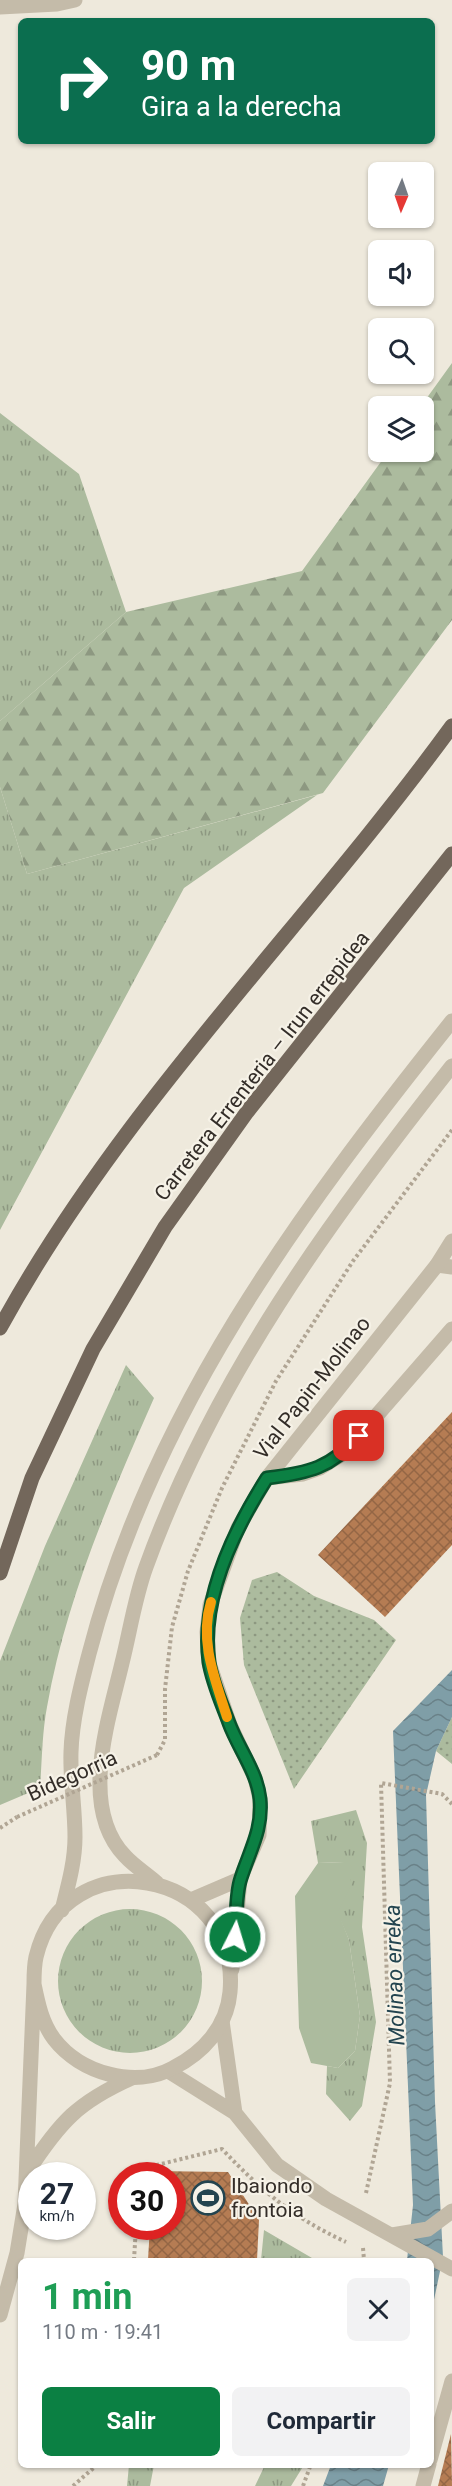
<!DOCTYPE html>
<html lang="es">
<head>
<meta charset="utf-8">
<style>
	body { margin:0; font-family:Roboto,sans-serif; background:#f2f2f3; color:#1f2937; height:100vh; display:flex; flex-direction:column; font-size:22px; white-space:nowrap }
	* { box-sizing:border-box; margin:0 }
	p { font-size:20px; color:#747a83 }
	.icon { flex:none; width:33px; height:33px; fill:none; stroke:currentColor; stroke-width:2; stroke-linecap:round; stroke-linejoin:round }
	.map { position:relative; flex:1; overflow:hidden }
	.panel { position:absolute; left:18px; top:2258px; width:416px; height:210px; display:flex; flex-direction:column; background:#fff; border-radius:9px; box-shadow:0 2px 4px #0004 }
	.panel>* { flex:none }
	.hud { position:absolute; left:18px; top:18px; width:417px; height:126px; border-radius:9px; box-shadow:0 2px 4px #0004; background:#0b6e4f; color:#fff; overflow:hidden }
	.needle { width:39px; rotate:182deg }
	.tools { position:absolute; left:368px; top:162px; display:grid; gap:12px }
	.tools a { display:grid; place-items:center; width:66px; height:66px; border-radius:9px; background:#fff; box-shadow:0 2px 4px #0004; font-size:30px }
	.speed { position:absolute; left:18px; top:2162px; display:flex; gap:12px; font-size:30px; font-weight:700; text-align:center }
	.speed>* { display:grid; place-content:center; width:78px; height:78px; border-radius:50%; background:#fff; box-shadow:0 2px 4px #0004; line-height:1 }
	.speed small { font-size:15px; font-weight:400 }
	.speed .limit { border:9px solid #d22; background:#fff; color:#111 }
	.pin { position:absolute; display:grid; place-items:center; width:51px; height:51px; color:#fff; margin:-26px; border-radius:12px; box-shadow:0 3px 9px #0006 }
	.me { position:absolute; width:66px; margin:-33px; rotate:5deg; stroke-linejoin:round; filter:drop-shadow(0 0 4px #0008) }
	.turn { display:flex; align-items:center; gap:21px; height:126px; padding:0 24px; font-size:27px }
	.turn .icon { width:78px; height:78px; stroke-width:2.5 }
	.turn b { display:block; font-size:42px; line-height:51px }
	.round { display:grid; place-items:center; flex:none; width:63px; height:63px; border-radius:9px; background:#f2f2f3 }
	.head { display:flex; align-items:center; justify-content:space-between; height:102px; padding:0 24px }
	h1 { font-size:36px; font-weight:700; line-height:45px; color:#1e9e55 }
	.button { display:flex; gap:12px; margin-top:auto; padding:12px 24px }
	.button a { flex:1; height:69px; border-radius:9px; background:#0b8043; color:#fff; font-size:24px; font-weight:700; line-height:69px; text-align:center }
	.button a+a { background:#f2f2f3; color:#1f2937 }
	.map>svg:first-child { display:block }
</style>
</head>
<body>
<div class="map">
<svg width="452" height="2486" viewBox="0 0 452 2486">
	<defs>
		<pattern id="grass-tufts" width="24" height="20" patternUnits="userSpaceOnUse" patternTransform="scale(1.5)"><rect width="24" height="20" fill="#acbb9e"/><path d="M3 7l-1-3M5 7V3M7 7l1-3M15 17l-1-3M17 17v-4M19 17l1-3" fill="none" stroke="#8d9881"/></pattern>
		<pattern id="forest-firs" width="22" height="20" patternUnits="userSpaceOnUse" patternTransform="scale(1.5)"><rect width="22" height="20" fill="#acbb9e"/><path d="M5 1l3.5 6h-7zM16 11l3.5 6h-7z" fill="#8d9881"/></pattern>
		<pattern id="park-dots" width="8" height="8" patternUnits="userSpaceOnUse" patternTransform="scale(1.5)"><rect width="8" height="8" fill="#acbb9e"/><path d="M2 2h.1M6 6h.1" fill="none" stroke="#8d9881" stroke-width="1.8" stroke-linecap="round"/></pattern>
		<pattern id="water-waves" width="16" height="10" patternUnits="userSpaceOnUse" patternTransform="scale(1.5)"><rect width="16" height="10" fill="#7f9ea7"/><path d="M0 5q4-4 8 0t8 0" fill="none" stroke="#698188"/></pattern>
		<pattern id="building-cross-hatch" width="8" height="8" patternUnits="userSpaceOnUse" patternTransform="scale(1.5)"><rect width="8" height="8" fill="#b57c53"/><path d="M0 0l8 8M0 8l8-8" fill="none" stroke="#946645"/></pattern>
	</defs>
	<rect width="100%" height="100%" fill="#eee9dc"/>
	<!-- grass -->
	<path fill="url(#grass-tufts)" d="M0 413 79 474 126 612 0 721Z
		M0 787 27 874 317 795 184 888 0 1230Z
		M126 1365 154 1398C110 1498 66 1599 47 1707 42 1733 42 1762 40 1788L0 1805V1661L45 1546Z
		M356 1810 367 1843 362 1927 376 2022 362 2106 350 2121 326 2094 327 2066 338 2068 355 2051 360 2016 349 1940 337 1912 344 1862 318 1863 311 1821Z
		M58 1981a72 72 0 1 1 144 0a72 72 0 1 1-144 0Z
		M264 2230 312 2258 315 2260H261Z
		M129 2465H154L150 2486H127Z
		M265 2465V2464L304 2465 291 2486H255Z"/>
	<!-- forest -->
	<path fill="url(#forest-firs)" d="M452 363V620L323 793 27 874 0 787V721L126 612 302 571 388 452H423V406H421Z"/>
	<!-- park -->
	<path fill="url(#park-dots)" d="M277 1572 314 1596 374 1620 396 1640 294 1789 244 1665 240 1618 252 1580Z
		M452 1717V1764L436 1751Z"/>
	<!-- garden -->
	<path fill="#acbb9e" d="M344 1862 352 1884 338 1912 349 1940 360 2016 355 2051 338 2068 311 2063 299 2028 295 1896 318 1863Z"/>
	<!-- water -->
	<path fill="url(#water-waves)" d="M452 1670V1717L436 1751 426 1795 435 2102 443 2257 431 2314 430 2260H407L413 2205 393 1731Z
		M331 2465V2464L389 2465 383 2486H323Z"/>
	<!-- building -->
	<path fill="url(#building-cross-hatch)" d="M452 1412V1545L385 1617 318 1555Z
		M153 2171 228 2172 259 2220 257 2260H148L150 2226H172V2175H152Z
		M451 2434 452 2486H438Z"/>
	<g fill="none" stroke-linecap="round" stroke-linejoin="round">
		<!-- path -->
		<path stroke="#b0a594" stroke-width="4" stroke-dasharray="3 3" stroke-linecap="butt" d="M157 1755 165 1740V1689L172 1627 188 1571 222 1488 276 1381 353 1261 452 1130
			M0 1828 17 1817
			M142 2175 149 2167 222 2149C262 2191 292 2217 346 2242
			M366 2193 390 2083 381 1783 442 1794 452 1804
			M363 2248 364 2260
			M134 2260 136 2226
			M73 2486 98 2464
			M303 2486 311 2464"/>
		<!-- service -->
		<path stroke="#c4bba9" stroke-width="15" d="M437 1265 452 1267
			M267 1478 303 1474 320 1468 344 1453 452 1329"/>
		<!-- minor -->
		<path stroke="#c4bba9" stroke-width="15" d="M0 7 57 4 75 0
			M191 1900 240 1879
			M232 1969 240 1879 259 1835 260 1799 255 1778 230 1725 209 1663 207 1632 210 1605 238 1528 267 1478 437 1265 452 1241
			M222 2021 235 2113
			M168 2071 235 2113 277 2165 326 2199 452 2269
			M392 2235 428 2229 452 2211
			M430 2460 452 2381
			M423 2486 429 2464"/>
		<!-- tertiary -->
		<path stroke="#c4bba9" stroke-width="15" d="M157 1883C147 1874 134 1866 125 1856 78 1807 109 1719 122 1663 130 1631 135 1597 146 1567 214 1379 329 1221 452 1066
			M62 1910C68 1886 75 1862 75 1837 75 1808 70 1780 71 1752 72 1719 81 1685 89 1654 152 1411 298 1214 452 1021
			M28 2171C60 2122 78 2102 132 2078
			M0 2315 17 2253 25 2204 34 1984C34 1976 34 1966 36 1957 64 1838 241 1867 230 1992 227 2027 203 2053 173 2068 135 2089 80 2073 54 2039 42 2023 38 2004 34 1984"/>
		<!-- primary -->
		<path stroke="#73675b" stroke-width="15" d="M0 1328C121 1106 304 929 452 726
			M0 1573 32 1478 93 1349 165 1227 247 1112 452 854"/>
		<!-- path-bridge -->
		<path stroke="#b0a594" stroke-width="4" stroke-dasharray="3 3" stroke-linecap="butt" d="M17 1817 157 1755"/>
	</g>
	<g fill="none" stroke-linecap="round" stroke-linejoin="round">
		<defs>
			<path id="route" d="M235 1937C237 1918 235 1895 241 1878 250 1850 263 1829 260 1799 257 1771 238 1748 229 1723 222 1704 212 1682 209 1662 200 1598 234 1530 267 1478 309 1473 331 1468 359 1436"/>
		</defs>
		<!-- route casing -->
		<use href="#route" stroke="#07532c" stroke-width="15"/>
		<!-- route -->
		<use href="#route" stroke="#0b8043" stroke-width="10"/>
		<!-- slow -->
		<path stroke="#f59e0b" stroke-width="10" d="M211 1602C199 1641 215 1679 227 1717"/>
	</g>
	<!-- icons -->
	<defs>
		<symbol id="stadium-ring" viewBox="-11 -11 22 22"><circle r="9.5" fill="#f6f2e7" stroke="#23444f" stroke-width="1.5"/><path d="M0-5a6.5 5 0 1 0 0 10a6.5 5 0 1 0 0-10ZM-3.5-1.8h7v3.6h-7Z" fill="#23444f"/></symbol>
	</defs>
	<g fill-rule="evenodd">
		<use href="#stadium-ring" x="189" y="2179" width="38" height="38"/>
	</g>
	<g text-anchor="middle" stroke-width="4.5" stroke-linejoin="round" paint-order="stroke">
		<!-- street labels -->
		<g font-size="21" fill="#332d28" stroke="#f6f2e7">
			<text transform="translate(262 1066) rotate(-52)" y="7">Carretera Errenteria – Irun errepidea</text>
			<text transform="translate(312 1388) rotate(-52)" y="7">Vial Papin-Molinao</text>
			<text transform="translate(72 1776) rotate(-24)" y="7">Bidegorria</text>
		</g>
		<!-- poi labels -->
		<g font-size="21" fill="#332d28" stroke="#f6f2e7" text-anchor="start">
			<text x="231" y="2193">Ibaiondo<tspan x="231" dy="24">frontoia</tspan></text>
		</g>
		<!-- water labels -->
		<g font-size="22" font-style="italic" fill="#23444f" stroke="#f6f2e7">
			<text transform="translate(394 1975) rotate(-92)" y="8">Molinao erreka</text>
		</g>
	</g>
</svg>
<div class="tools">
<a><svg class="needle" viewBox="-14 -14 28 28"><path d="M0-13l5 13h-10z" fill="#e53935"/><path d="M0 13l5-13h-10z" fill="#747a83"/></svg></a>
<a><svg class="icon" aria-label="sound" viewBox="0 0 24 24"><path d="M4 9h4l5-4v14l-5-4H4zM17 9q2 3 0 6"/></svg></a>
<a><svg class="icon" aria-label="search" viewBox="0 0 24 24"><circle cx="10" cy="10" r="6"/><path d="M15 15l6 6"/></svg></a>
<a><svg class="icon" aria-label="layers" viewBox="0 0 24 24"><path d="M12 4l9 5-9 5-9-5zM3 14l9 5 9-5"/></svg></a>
</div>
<div class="speed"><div>27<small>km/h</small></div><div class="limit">30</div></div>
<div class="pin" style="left:359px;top:1436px;background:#d93025"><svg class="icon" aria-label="arrive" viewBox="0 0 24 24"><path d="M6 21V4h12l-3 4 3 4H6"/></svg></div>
<svg class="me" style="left:235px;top:1937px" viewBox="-20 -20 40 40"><circle r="17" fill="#0b8043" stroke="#fff" stroke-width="3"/><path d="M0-11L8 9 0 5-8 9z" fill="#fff"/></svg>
<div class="hud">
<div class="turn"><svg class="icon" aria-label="right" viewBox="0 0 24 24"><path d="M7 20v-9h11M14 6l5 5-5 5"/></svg><div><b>90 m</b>Gira a la derecha</div></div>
</div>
<section class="panel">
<div class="head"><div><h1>1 min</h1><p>110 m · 19:41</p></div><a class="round"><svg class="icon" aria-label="close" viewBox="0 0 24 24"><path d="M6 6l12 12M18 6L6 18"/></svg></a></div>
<div class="button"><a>Salir</a><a>Compartir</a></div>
</section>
</div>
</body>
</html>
